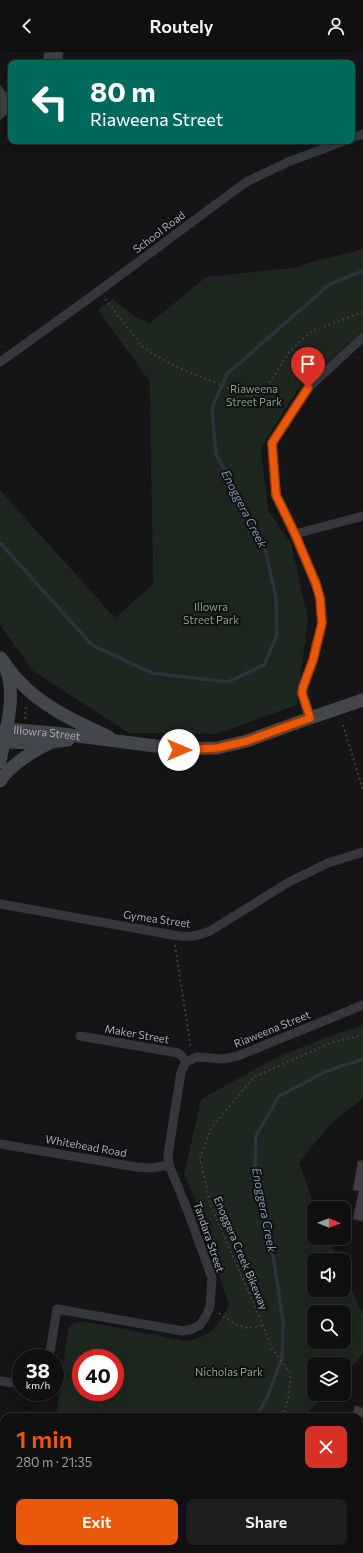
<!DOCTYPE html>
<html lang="en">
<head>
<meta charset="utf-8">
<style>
	body { margin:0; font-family:Commissioner,sans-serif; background:#1e1e1f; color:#f1f3f6; height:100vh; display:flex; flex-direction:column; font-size:15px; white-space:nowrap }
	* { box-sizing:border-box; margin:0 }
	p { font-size:13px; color:#9c9d9f }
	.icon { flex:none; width:22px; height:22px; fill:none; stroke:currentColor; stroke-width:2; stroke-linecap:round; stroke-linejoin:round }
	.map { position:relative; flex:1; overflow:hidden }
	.side { position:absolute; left:0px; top:1361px; width:363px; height:140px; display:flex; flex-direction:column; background:#101011; border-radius:12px 12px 0 0; box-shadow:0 2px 10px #0003,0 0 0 1px #303031 }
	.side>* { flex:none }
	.top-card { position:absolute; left:8px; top:8px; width:347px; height:84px; border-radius:8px; box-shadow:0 2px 10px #0003,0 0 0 1px #303031; background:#00695c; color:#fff; overflow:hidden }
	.needle { width:26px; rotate:91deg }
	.buttons { position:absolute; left:307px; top:1149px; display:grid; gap:8px }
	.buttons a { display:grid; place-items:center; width:44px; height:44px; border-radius:8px; background:#101011; box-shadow:0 2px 10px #0003,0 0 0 1px #303031; font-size:20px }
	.speed { position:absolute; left:12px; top:1297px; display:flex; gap:8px; font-size:20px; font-weight:700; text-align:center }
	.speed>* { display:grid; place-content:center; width:52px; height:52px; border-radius:50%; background:#101011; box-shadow:0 2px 10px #0003,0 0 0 1px #303031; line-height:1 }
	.speed small { font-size:10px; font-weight:400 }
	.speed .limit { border:6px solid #d22; background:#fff; color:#111 }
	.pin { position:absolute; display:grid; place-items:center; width:34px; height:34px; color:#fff; margin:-41px -17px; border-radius:50% 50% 50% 0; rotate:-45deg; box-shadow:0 0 4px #0007 }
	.pin .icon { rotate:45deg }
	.me { position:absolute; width:44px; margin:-22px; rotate:90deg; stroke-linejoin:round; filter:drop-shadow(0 0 3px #0008) }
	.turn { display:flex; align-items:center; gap:14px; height:84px; padding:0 16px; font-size:18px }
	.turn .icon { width:52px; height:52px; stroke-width:2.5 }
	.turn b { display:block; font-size:28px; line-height:34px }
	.round { display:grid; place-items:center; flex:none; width:42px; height:42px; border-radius:8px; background:#1e1e1f }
	.headline { display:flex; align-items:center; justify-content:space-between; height:68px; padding:0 16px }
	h1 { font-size:24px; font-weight:600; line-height:30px; color:#ea580c }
	.cta { display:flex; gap:8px; margin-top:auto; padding:8px 16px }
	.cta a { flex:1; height:46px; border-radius:8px; background:#ea580c; color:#fff; font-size:16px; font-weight:600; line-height:46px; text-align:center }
	.cta a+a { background:#1e1e1f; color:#f1f3f6 }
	header { display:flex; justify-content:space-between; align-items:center; height:52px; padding:0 16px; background:#101011; font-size:18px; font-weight:600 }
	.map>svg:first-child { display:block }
</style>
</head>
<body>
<header><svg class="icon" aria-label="back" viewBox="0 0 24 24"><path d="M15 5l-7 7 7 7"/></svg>Routely<svg class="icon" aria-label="person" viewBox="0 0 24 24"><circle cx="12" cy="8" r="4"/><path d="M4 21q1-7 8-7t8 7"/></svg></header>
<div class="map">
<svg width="363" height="1501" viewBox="0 0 363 1501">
	<rect width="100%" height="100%" fill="#151517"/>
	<!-- green -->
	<path fill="#1d261f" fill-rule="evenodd" d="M363 196V280L360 281 298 337 261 396 268 458 291 492 308 567 297 653 216 682 129 681 33 619 0 573V438L115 566 153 532 150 330 98 258 113 247 136 265 150 271 206 225 293 216 318 208 353 200Z
		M363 973V1046L331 1072 299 1110 315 1156H314V1186H328L338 1208H314V1238H344V1222L363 1263V1302L344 1323V1312H314V1342H326L304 1365H56L68 1277 74 1271 81 1269 187 1289C213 1283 217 1275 229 1253L221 1229 209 1177 184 1123 201 1047 277 1005 333 983ZM314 1260H344V1290H314ZM81 1306H115V1340H81Z
		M4 1422V1497H174L169 1501H0V1423Z"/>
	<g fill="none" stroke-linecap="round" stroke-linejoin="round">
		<!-- stream -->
		<path stroke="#2b333c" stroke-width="3.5" d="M0 491 92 593 152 621 228 630 264 613 277 583 276 546 266 500 216 402 212 356 227 322 330 232 363 219
			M256 1365 267 1346 282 1306 283 1269 270 1184 255 1117 256 1084 279 1044 327 1019 363 1007
			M139 1501 142 1497"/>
	</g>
	<!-- building -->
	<path fill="#404044" stroke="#302f33" d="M54 0H63L62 11H43L44 1Z
		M0 33 6 41 11 37V59L0 68Z
		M358 1109H363V1169L353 1167 359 1139 353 1138Z
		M355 1354 363 1356V1365H352Z"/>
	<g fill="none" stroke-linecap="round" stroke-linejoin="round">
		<!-- path -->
		<path stroke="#3c3e44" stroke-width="2" stroke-dasharray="2 3" stroke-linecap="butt" d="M105 247 142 294 153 302 179 316 248 344 262 342 290 299 312 279 363 260
			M25 667 26 652
			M343 673 363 738
			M175 893 191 997
			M219 1261C234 1272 245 1280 263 1273
			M282 1365 288 1348 291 1322 271 1295 263 1273 210 1152 200 1106 211 1076 254 1025 333 990 363 983
			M160 1501 164 1497"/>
		<!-- street -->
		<path stroke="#36373d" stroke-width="9" d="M352 86 363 82
			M0 310 99 239 246 130 288 110 344 89
			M295 482 363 464
			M310 666 302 641 303 635 313 608 322 571 320 546 316 532 295 482 276 443 272 391 308 336 363 285
			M0 852 173 883C187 886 197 884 210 879L289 830 328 811 363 800
			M80 984 178 1001 181 1003 186 1010
			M0 1092 136 1115 151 1116 169 1113
			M49 1306 57 1257 183 1279 192 1277 200 1273 206 1264 210 1255 212 1226 187 1157 169 1113 168 1103 181 1020 186 1010 197 1005 223 1007 238 1004 363 953
			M0 1329 21 1332"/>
		<!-- secondary -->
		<g stroke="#44464d" stroke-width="13">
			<path d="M1 606C6 613 11 621 18 628 41 654 78 671 109 685"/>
			<path id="s1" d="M5 677 54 681 179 697 217 696 247 689 310 666 363 648"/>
			<path d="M4 690 41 691 68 688"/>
			<path d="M0 710C5 683 17 642 6 617"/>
			<path d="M0 729C8 715 34 698 48 692"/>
		</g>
	</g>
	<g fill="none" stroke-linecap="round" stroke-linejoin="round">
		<defs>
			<path id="route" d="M179 698 217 696 247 689 310 666 302 641 303 635 313 608 322 571 320 546 316 532 295 482 276 443 272 391 308 336"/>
		</defs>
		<!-- route casing -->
		<use href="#route" stroke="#983908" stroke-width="10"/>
		<!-- route -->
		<use href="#route" stroke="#ea580c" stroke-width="7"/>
	</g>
	<g text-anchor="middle" stroke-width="4" stroke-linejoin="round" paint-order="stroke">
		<!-- street labels -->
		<g font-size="11" fill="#a7abb8" stroke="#111012">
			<text transform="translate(159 180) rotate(-37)" y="4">School Road</text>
			<text dy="4" stroke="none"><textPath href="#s1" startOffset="42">Illowra Street</textPath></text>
			<text transform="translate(157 867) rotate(8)" y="4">Gymea Street</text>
			<text transform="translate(272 977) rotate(-22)" y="4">Riaweena Street</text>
			<text transform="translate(137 982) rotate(10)" y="4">Maker Street</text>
			<text transform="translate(86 1094) rotate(10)" y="4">Whitehead Road</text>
			<text transform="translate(209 1185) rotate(71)" y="4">Tandara Street</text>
			<text transform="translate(241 1201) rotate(67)" y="4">Enoggera Creek Bikeway</text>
		</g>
		<!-- park labels -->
		<g font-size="11" fill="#7da482" stroke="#111012">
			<text x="254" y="341">Riaweena<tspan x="254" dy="13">Street Park</tspan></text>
			<text x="211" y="559">Illowra<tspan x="211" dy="13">Street Park</tspan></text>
			<text x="229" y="1324">Nicholas Park</text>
		</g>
		<!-- water labels -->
		<g font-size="12" font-style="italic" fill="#7d96b4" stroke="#111012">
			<text transform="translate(244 457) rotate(63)" y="4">Enoggera Creek</text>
			<text transform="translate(264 1158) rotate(79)" y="4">Enoggera Creek</text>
		</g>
	</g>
</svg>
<div class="buttons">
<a><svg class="needle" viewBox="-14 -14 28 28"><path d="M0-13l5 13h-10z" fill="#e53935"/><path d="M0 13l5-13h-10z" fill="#9c9d9f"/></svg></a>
<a><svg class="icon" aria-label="sound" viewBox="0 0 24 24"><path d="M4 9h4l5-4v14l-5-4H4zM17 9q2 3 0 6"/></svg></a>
<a><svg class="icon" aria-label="search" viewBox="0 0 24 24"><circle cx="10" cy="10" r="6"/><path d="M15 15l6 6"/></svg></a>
<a><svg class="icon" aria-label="layers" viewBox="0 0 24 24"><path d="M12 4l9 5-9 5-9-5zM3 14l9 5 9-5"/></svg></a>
</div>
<div class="speed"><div>38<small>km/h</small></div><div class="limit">40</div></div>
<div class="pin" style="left:308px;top:336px;background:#d93025"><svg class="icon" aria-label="arrive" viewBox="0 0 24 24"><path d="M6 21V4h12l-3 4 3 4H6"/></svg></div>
<svg class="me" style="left:179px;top:698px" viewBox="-20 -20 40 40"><circle r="19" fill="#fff"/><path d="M0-13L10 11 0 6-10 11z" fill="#ea580c"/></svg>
<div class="top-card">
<div class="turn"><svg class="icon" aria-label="left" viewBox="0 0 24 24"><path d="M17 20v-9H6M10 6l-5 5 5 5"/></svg><div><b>80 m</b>Riaweena Street</div></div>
</div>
<section class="side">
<div class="headline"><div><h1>1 min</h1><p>280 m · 21:35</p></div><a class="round" style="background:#d93025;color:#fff"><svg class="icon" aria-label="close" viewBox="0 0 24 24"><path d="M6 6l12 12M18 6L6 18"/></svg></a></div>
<div class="cta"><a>Exit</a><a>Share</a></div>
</section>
</div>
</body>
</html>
